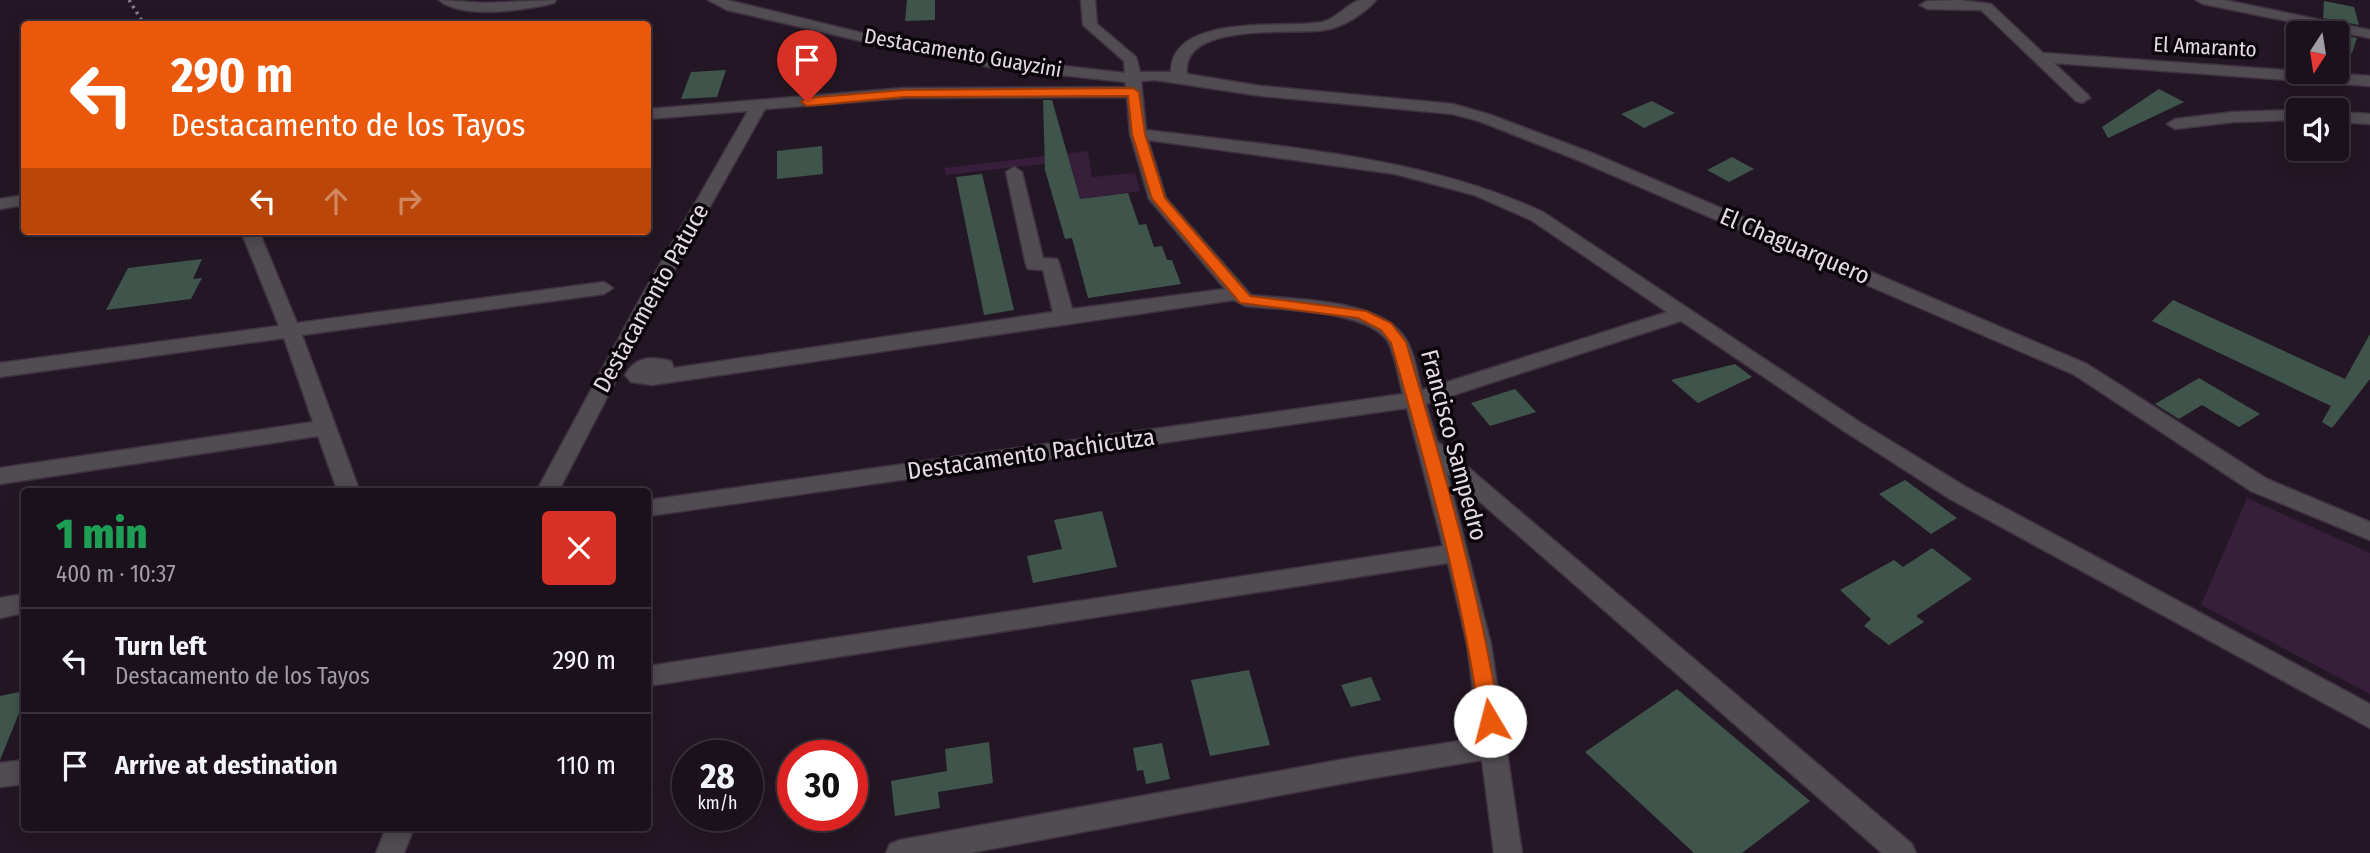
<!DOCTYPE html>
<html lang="en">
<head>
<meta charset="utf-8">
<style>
	body { margin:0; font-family:"Fira Sans Condensed",sans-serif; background:#241a25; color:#f1f3f6; height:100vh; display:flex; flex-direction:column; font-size:26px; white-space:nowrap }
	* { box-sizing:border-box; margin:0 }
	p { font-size:23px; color:#a09da3 }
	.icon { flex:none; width:38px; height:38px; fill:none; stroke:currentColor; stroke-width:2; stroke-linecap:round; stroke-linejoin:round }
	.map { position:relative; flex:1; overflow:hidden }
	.side { position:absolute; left:21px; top:488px; width:630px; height:343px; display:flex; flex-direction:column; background:#1b111c; border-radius:7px; box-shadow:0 4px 18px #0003,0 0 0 2px #39313b }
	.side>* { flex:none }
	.guide { position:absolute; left:21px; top:21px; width:630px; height:214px; border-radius:7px; box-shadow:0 4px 18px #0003,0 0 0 2px #39313b; background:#ea580c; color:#fff; overflow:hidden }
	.needle { width:46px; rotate:192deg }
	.tools { position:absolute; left:2286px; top:21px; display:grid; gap:14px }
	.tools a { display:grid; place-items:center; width:63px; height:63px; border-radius:7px; background:#1b111c; box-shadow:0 4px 18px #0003,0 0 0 2px #39313b; font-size:35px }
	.speed { position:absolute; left:672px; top:740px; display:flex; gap:14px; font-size:35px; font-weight:700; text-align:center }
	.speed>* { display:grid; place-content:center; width:91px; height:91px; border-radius:50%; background:#1b111c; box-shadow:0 4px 18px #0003,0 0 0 2px #39313b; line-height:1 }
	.speed small { font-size:18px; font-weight:400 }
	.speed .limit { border:10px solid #d22; background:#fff; color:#111 }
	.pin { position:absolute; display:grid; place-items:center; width:60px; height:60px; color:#fff; margin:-72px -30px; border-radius:50% 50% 50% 0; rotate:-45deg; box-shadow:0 0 7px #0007 }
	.pin .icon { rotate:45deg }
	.me { position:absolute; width:77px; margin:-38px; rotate:352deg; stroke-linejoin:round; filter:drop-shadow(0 0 5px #0008) }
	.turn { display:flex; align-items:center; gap:24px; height:147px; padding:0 35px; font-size:32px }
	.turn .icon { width:91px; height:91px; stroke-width:2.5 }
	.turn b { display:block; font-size:49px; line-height:60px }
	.lanes { display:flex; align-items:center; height:66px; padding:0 35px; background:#0003; justify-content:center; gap:35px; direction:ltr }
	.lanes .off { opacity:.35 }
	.round { display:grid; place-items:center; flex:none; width:74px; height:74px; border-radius:7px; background:#241a25 }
	.summary { display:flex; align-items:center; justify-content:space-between; height:119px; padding:0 35px }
	h1 { font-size:42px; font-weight:800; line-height:52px; color:#1e9e55 }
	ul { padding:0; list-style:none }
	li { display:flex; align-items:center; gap:21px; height:105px; padding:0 35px; border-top:2px solid #39313b }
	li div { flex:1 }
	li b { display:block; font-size:26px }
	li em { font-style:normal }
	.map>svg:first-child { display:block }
</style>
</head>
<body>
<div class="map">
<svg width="2370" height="853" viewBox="0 0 2370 853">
	<rect width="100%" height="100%" fill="#241725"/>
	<!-- green -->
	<path fill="#371e3a" d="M1088 151 1092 177 1135 173 1140 191 1080 199 1069 161 946 175 944 168Z
		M2247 498 2370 553V694L2201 605Z"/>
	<!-- building -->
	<path fill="#3f554b" d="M907 0H935V20L905 21Z
		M2324 1 2354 7 2359 25 2323 18Z
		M2336 34 2357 38 2352 53 2336 49Z
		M726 70 717 97 681 99 691 72Z
		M2159 89 2184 102 2108 138 2102 127Z
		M1043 100H1052L1080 199 1128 193 1139 225 1146 224 1154 247 1162 246 1167 260H1172L1181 284 1088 298 1072 238 1065 239 1045 170Z
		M1652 101 1675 113 1644 128 1621 114Z
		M822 146 823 174 777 179V151Z
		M1732 157 1754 169 1729 182 1707 170Z
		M982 174 1014 310 984 315 956 177Z
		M202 259 193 279 202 278 191 299 106 310 128 268Z
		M2173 300 2345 379 2370 334V379L2332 428 2322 422 2331 406 2152 321Z
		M1735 364 1752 377 1698 403 1671 380Z
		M2199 378 2260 414 2239 427 2202 405 2179 419 2155 404Z
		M1515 389 1536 412 1490 426 1471 403Z
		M1905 480 1957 518 1931 534 1879 494Z
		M1102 511 1117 567 1033 583 1027 556 1062 549 1054 520Z
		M1932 548 1972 579 1916 616 1924 622 1889 645 1864 626 1871 619 1840 590 1894 560 1903 567Z
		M1249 670 1270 745 1210 756 1191 680Z
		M1371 677 1381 700 1351 707 1341 685Z
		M1677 689 1810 801 1742 853H1694L1585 752Z
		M24 691V701L0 760V696Z
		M989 742 993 783 938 792 940 808 895 816 891 781 947 771 945 749Z
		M1162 743 1170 779 1146 784 1143 770 1137 771 1133 748Z"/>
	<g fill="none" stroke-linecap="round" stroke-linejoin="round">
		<defs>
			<path id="minor" d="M439 0 484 3 556 0 554 3C527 10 461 20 439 0Z
				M708 0H727L887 39 995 58 1125 73 1124 61 1083 25 1081 0H1095L1097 24 1136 57 1140 72H1171C1171 12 1287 29 1322 22 1337 19 1346 4 1360 0 1364 0 1372 0 1376 0 1364 14 1343 27 1325 30 1294 35 1180 21 1187 74L1261 86 1453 104 1491 115 1592 153 2087 364 2267 479 2370 522V540L2251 491 2073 374 1580 161 1479 121 1452 114 1261 96 1155 80 1141 81 1146 130C1279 147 1420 155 1543 212L1858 421 1966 487 2370 704V728L1950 499 1844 431 1681 321 1426 404 1437 441 1912 844 1916 853H1882L1447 473 1491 644 1522 853H1494L1482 760 1356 781 970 853H886L890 844 900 840 1356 757 1479 738 1467 644 1448 563 648 686V666L1443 546 1407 408 648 516V500L1403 394C1398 378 1396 357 1388 342 1369 310 1280 310 1245 306L1234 300 652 385 631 382 625 375C636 356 651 356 671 361L674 368 1053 312 1043 270 1028 269 1026 265 1006 172 1014 167 1022 172 1043 258 1057 259 1059 263 1072 309 1225 289 1149 199 1130 134 1127 97 904 98 765 109 658 299 558 492H536L640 299 748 111 648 119V109L904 88 1126 87 1125 82 995 68 887 47 727 10ZM1148 140 1395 174 1474 195 1531 220 1667 312 1422 390C1417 374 1415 353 1406 339 1380 298 1296 300 1251 295L1166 198Z
				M1960 0 1991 4 2043 53 2370 76V86L2054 63 2088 95 2090 98 2082 103 2076 101 1981 10 1927 9 1920 5 1927 1Z
				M2196 0H2224L2370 30V38L2203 4Z
				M2298 110V120L2233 122 2175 129 2167 124 2175 119 2233 112Z
				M2336 112 2370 114V124L2336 122Z
				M24 195V205L0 209V199Z
				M241 231H259L297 323 604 282 613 288 604 294 302 335 360 492H338L318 436 0 484V468L313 422 284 338 0 377V363L279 326Z
				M24 594V613L0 618V598Z
				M24 760V784L0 787V763Z
				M386 828H414L404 853H376Z"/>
		</defs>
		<!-- minor casing -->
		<use href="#minor" stroke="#3f3240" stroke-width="3"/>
		<!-- path -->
		<path stroke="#897e8a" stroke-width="3.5" stroke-dasharray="2.5 4.5" stroke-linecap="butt" d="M129 0 144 24"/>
		<!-- minor -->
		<use href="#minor" fill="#514b52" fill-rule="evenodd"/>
	</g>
	<!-- route -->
	<path fill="#ea580c" stroke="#983908" stroke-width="2" d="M1133 88 1139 92 1145 134 1165 198 1250 296 1366 311 1391 323 1406 342C1443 467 1480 592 1500 721L1497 727 1490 729 1483 727 1480 721C1462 592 1427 468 1391 343L1381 330 1358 318 1240 303 1152 199 1132 134 1128 96 904 97 807 106 801 102 807 98 904 90Z"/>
	<g text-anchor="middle" stroke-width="7" stroke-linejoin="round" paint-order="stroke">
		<!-- far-street labels -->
		<g font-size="21" fill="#e3dae4" stroke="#0a050a">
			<text transform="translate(2205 47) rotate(3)" y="7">El Amaranto</text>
			<text transform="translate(963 53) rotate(10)" y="7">Destacamento Guayzini</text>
		</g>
		<!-- street labels -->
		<g font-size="24" fill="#e3dae4" stroke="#0a050a">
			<text transform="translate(1795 246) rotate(23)" y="8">El Chaguarquero</text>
			<text transform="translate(651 298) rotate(-61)" y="8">Destacamento Patuce</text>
			<text transform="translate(1454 445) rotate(75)" y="8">Francisco Sampedro</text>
			<text transform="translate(1031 454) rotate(-8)" y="8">Destacamento Pachicutza</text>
		</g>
	</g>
</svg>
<div class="tools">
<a><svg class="needle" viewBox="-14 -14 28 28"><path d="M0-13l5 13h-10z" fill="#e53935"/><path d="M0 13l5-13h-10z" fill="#a09da3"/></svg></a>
<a><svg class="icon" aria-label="sound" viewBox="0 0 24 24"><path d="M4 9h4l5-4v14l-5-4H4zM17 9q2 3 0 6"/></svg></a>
</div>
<div class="speed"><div>28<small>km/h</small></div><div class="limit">30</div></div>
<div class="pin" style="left:807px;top:102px;background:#d93025"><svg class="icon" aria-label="arrive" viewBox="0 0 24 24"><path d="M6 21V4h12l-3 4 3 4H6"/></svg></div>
<svg class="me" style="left:1490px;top:721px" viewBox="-20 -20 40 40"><circle r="19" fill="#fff"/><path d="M0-13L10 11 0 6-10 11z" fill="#ea580c"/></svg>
<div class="guide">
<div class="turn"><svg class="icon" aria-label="left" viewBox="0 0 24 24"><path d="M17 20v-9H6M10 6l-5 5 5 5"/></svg><div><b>290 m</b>Destacamento de los Tayos</div></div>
<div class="lanes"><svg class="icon" aria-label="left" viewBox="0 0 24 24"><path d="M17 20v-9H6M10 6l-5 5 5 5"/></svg><svg class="icon off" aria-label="ahead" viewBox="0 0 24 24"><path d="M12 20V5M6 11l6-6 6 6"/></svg><svg class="icon off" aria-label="right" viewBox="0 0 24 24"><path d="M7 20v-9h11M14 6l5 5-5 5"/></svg></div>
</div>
<section class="side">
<div class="summary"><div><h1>1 min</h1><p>400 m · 10:37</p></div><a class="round" style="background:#d93025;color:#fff"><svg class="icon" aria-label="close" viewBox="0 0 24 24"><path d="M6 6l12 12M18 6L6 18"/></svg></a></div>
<ul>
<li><svg class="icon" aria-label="left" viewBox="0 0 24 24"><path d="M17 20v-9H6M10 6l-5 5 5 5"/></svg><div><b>Turn left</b><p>Destacamento de los Tayos</p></div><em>290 m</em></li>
<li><svg class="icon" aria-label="arrive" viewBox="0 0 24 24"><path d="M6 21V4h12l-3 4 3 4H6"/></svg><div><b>Arrive at destination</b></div><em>110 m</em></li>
</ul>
</section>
</div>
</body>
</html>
